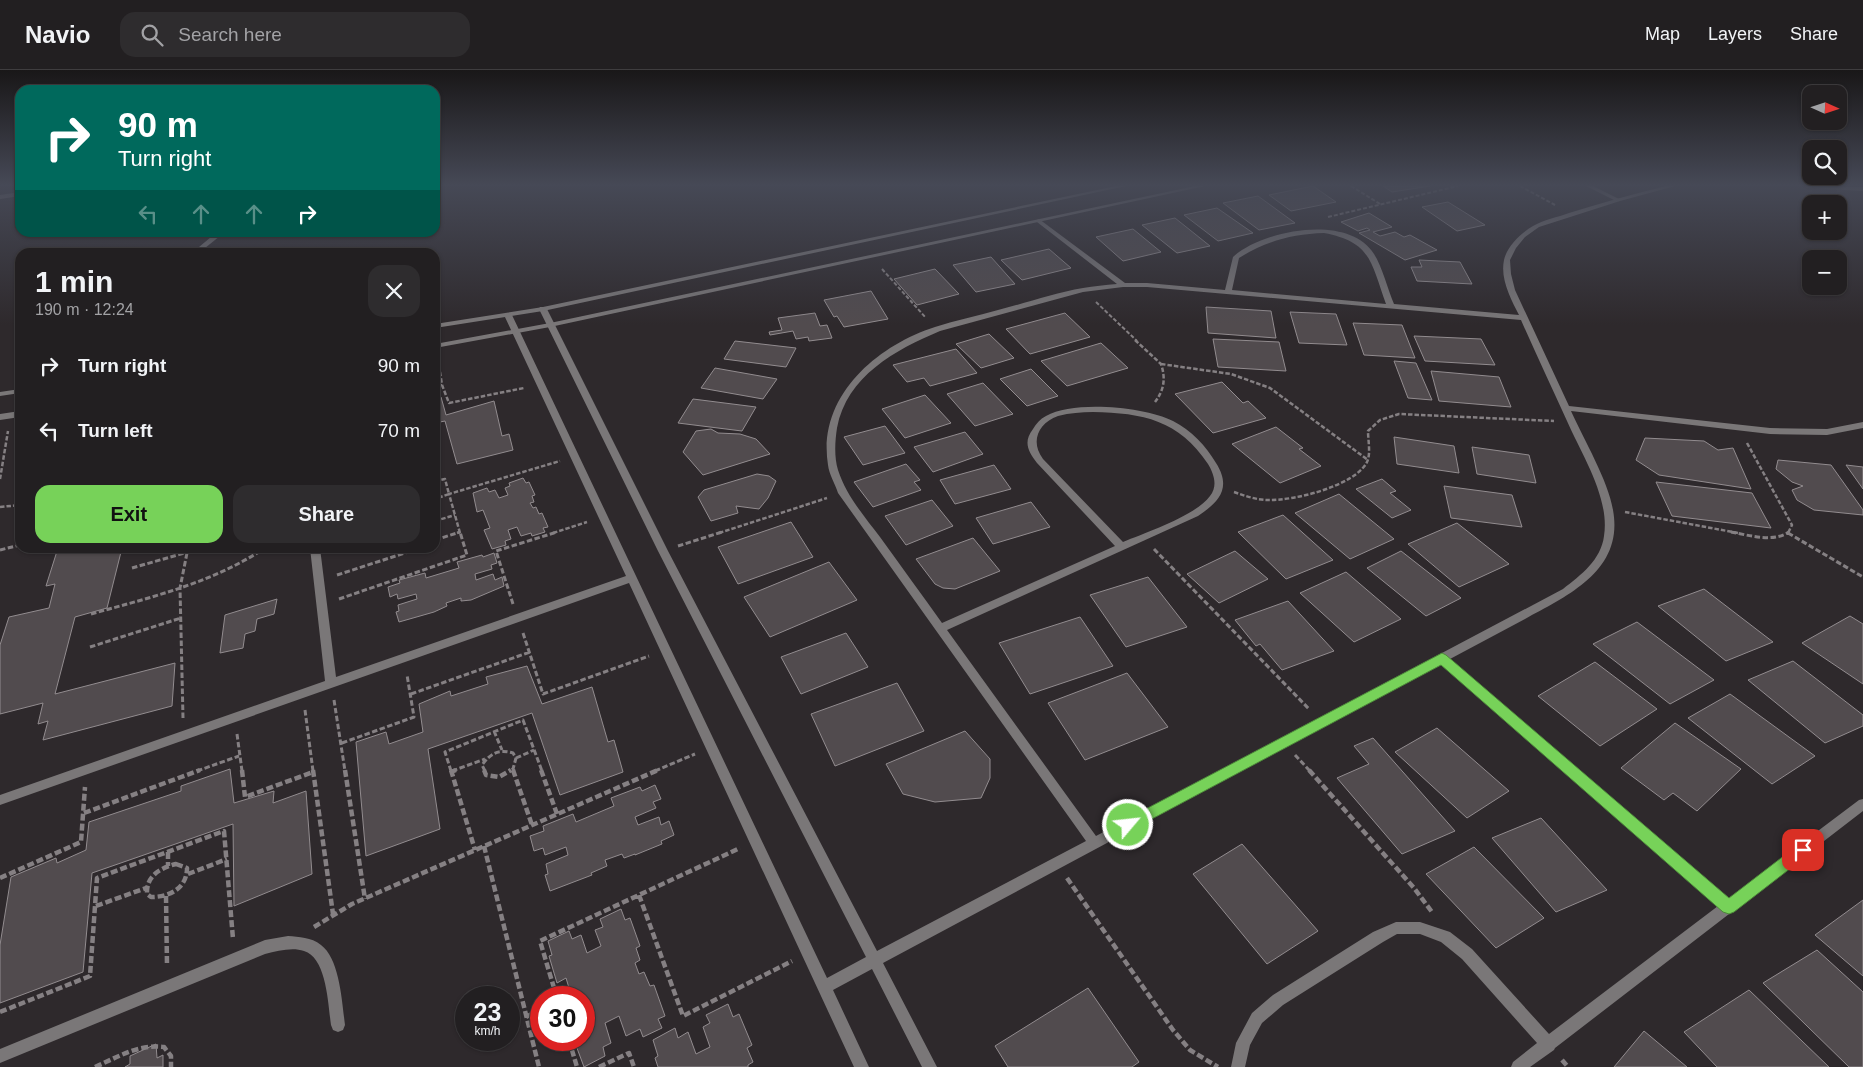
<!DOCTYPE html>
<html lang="en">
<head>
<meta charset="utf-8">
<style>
	body { margin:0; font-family:Helvetica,sans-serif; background:#2e2c2e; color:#f1f3f6; height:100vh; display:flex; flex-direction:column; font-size:19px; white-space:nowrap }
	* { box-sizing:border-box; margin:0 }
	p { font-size:16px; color:#a2a2a5 }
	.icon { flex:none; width:28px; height:28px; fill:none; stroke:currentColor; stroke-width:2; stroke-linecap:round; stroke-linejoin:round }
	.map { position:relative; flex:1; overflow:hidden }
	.details { position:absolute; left:15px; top:178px; width:425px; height:305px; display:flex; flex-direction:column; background:#221f21; border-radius:15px; box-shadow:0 1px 4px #0004,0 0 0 1px #3f3d3f }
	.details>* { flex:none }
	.banner { position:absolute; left:15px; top:15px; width:425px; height:152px; border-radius:15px; box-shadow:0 1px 4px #0004,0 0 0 1px #3f3d3f; background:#00695c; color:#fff; overflow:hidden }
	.needle { width:32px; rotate:93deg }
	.buttons { position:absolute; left:1802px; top:15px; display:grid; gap:10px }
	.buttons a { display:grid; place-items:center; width:45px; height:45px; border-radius:10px; background:#221f21; box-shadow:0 1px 4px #0004,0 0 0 1px #3f3d3f; font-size:25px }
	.speed { position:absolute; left:455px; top:916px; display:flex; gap:10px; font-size:25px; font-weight:700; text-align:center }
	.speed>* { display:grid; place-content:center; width:65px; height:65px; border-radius:50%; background:#221f21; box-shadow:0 1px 4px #0004,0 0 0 1px #3f3d3f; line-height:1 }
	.speed small { font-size:12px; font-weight:400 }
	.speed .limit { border:8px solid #d22; background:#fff; color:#111 }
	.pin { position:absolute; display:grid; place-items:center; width:42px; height:42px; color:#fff; margin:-21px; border-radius:10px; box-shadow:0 2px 8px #0006 }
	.me { position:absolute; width:55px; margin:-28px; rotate:62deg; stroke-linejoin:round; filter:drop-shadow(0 0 4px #0008) }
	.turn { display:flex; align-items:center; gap:18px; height:105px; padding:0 20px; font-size:22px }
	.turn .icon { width:65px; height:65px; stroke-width:2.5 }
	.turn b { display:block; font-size:35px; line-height:42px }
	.lanes { display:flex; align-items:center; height:48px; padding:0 20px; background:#0003; justify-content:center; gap:25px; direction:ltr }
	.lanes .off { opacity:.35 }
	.round { display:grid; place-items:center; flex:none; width:52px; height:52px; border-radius:15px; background:#2e2c2e }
	.headline { display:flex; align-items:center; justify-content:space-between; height:85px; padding:0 20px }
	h1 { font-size:30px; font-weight:700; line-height:38px }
	.primary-button { display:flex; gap:10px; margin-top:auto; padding:10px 20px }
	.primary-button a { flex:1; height:58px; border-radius:15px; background:#77d259; color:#111; font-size:20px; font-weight:700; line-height:58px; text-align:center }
	.primary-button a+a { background:#2e2c2e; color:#f1f3f6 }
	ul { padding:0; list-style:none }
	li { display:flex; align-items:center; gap:15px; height:65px; padding:0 20px }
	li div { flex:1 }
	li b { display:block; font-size:19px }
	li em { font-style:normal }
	header { display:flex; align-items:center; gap:30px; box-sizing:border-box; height:70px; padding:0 25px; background:#221f21; border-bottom:1px solid #3f3d3f }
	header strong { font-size:24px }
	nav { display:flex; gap:28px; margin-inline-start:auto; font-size:18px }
	.search { width:350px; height:45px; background:#2e2c2e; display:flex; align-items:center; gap:12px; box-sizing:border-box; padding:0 18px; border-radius:15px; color:#a2a2a5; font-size:19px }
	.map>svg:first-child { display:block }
</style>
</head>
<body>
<header>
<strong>Navio</strong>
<div class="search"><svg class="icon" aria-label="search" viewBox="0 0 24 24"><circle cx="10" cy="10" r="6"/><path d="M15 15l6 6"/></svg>Search here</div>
<nav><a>Map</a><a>Layers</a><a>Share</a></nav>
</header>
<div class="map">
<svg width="1863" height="997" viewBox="0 0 1863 997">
	<rect width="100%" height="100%" fill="#2e292c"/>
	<!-- building -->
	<path fill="#514b4e" stroke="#928c8f" d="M1313 116 1336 132 1291 141 1269 125Z
		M1383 116H1430L1392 122Z
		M1258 126 1295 153 1259 160 1223 133Z
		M1448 132 1485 155 1457 161 1422 137Z
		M1217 138 1253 163 1218 171 1184 145Z
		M1369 143 1392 157 1373 162 1380 166 1395 162 1404 167 1410 165 1437 180 1405 190 1359 163 1370 160 1367 158 1358 161 1341 152Z
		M1175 148 1210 176 1177 183 1142 155Z
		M1133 159 1161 182 1123 191 1096 167Z
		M1049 179 1071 198 1022 210 1001 190Z
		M991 187 1015 214 976 222 953 195Z
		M1419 190 1460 192 1472 214 1417 211 1411 197H1422Z
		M935 199 959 224 917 235 894 209Z
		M871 221 888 249 844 257 837 246 834 247 824 230Z
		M1206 237 1271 241 1276 268 1208 263Z
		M1290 242 1336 244 1347 275 1299 273Z
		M815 243 820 256 827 255 832 268 809 271 808 267 796 269 793 261 770 265 769 262 782 260 778 248Z
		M1065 243 1090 267 1030 284 1006 259Z
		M1353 253 1402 255 1415 288 1364 285Z
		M989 264 1014 288 981 298 956 274Z
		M1414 266 1481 269 1495 295 1425 291Z
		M1213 269 1279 272 1286 301 1218 297Z
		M735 271 796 278 786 297 724 289Z
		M1101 273 1128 298 1067 316 1041 291Z
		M956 279 977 303 930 316 924 308 907 312 893 295Z
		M1394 291 1416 293 1432 330 1408 328Z
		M715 298 777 309 763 329 701 318Z
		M1031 299 1058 326 1027 336 1000 309Z
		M1431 301 1499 307 1511 337 1439 331Z
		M1222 312 1243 333 1248 331 1266 348 1213 363 1175 324Z
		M983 313 1013 344 975 356 947 324Z
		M925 325 951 353 905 368 882 339Z
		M441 327 446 345 494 331 502 366 509 364 513 380 457 394 445 351 435 353V329Z
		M693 329 756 337 742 361 678 353Z
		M885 356 905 383 863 395 844 367Z
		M1276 357 1303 378 1299 379 1321 396 1280 413 1232 374Z
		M711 359 718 363 740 364 756 369 770 384 703 405 683 382 696 361Z
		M965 362 983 384 933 402 914 377Z
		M1394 367 1454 376 1459 403 1397 394Z
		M1645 368 1704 371 1718 380 1733 378 1751 419 1659 405 1636 390Z
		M1472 377 1529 385 1536 413 1477 404Z
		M1778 390 1831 395 1863 440V445L1814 440 1797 430 1792 420 1803 416 1792 412 1776 399Z
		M906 394 920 410 914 412 921 420 873 437 854 412Z
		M994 395 1011 419 955 434 940 410Z
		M1846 395 1863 397V419Z
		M757 404 769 406 776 411 768 428 759 439 736 436 738 443 711 451 698 427 704 420Z
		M523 408 526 413 529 412 535 425 532 426 534 432 530 433 533 438 536 437 539 444 542 443 548 457 543 458 545 462 532 466 531 463 521 466 517 457 508 460 511 469 505 471 506 475 492 479 484 460 490 458 483 440 477 442 473 423 487 418 489 422 495 420 499 428 508 425 505 418 510 416 509 413Z
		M1382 409 1396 421 1390 423 1411 440 1392 448 1356 419Z
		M1656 412 1752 423 1771 458 1672 446Z
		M1444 416 1512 425 1522 457 1451 448Z
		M1339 424 1394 469 1350 489 1295 443Z
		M932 430 953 456 906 475 885 446Z
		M1031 432 1050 457 993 474 976 448Z
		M1283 445 1333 490 1286 509 1238 462Z
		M791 452 813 487 738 514 718 477Z
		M1457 453 1509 494 1459 517 1408 474Z
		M973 468 1000 501 955 519 943 518 935 514 916 489Z
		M58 478H122L107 538 75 547 55 624 175 593 172 636 43 670 48 651 38 654 43 633 0 644V575L9 547 49 538 55 514 46 516Z
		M1235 481 1268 509 1219 533 1187 504Z
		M1401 481 1461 528 1426 546 1367 498Z
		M494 483 497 493 491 495 492 499 475 504 476 510 493 504 495 510 502 507 504 516 471 530 461 531V528L446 533 447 536 434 542 399 552 396 542 399 541 398 535 417 529 416 524 398 529 397 524 390 527 388 517 400 513 399 510 425 503 426 508 459 498 457 492 482 485 483 487Z
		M829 492 857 530 770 567 744 527Z
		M1346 502 1401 549 1354 572 1300 523Z
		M1148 507 1187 557 1126 577 1090 525Z
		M1704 519 1773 572 1726 591 1658 536Z
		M277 529 274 544 257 549 255 561 245 564 243 578 220 583 225 545Z
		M1288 531 1334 581 1282 600 1260 574 1256 576 1235 550Z
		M1850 546 1863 554V614L1802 573Z
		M1080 547 1113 596 1030 624 999 573Z
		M1637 552 1714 610 1670 634 1593 574Z
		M846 563 868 597 801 624 781 587Z
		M1793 591 1863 645V656L1825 673 1748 610Z
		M1595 592 1657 639 1600 676 1538 626Z
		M527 596 542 634 592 617 608 672 614 670 623 702 560 725 532 643 428 679 440 759 366 786 356 672 386 662 389 674 423 662 419 634 450 621 451 626 488 614 486 607Z
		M1127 603 1168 657 1085 690 1048 633Z
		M897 613 924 661 835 696 811 644Z
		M1730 624 1815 686 1772 714 1688 648Z
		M1675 653 1741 699 1697 741 1673 723 1664 730 1621 698Z
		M1437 658 1509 721 1467 748 1395 682Z
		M965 661 990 689V708L981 728 935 732 903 724 886 694Z
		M1373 668 1455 761 1402 784 1337 708 1369 694 1354 676Z
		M230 699 234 733 274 721 273 733 306 721 312 804 234 836 233 754 92 803 83 902 0 933V875L11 807 56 788 57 793 86 780 89 752 181 721V716Z
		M655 715 661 729 653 732 656 738 635 747 638 755 659 747 661 755 669 751 674 765 661 771 662 774 635 785V784L624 788 622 784 605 790 607 796 591 803 592 805 550 821 545 805 548 804 546 794 568 785 566 777 545 785 543 778 534 781 530 766 544 761 543 756 573 744 576 752 614 736 611 728 640 717 642 721Z
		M1541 748 1607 820 1556 842 1492 768Z
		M1242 774 1318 861 1267 894 1193 804Z
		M1474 777 1544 848 1496 878 1426 804Z
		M1863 830V906L1815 865Z
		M621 839 625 850 630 848 640 876 636 878 640 890 635 893 639 904 644 902 650 916 654 915 665 946 658 949 662 958 643 967 640 959 626 966 619 946 605 953 611 973 603 977 605 986 584 997 574 970H584V928H572L566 908 557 913 549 886 552 885 548 871 569 861 572 869 581 865 587 883 601 876 595 860 603 857 600 849Z
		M1817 880 1863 922V997H1849L1763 913Z
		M1088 918 1139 992 1132 997H1008L995 976Z
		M1749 920 1829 997H1717L1684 962Z
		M728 934 733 947 739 944 752 975 747 978 753 992 748 995V997H658L655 988 658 986 653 970 675 958 678 968 688 962 696 984 710 977 703 957 710 953 706 945Z
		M1644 961 1687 997H1614Z
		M156 974 157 988 163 985V997H125L130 994V986Z"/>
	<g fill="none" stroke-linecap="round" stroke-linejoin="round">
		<!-- path-far3 -->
		<path stroke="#858083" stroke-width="2" stroke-dasharray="4 2" stroke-linecap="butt" d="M1351 116 1380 134
			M1520 116 1555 135
			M1328 147 1458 116
			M882 199 926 248
			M1096 232 1137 271"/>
		<!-- path-far2 -->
		<path stroke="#858083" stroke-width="2.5" stroke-dasharray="4.5 2" stroke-linecap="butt" d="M1135 270 1161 294C1166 309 1164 320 1155 332
			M438 289 442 315 449 333 524 318
			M1161 294 1231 304 1270 318 1368 390
			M435 317 442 315
			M1747 373 1792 455 1788 463
			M0 409 8 361
			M435 411 445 409 449 424 435 429
			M1234 422C1245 426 1257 430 1268 430 1293 431 1355 416 1367 392 1371 384 1368 370 1368 361L1380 350 1399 344 1554 351
			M0 437 20 435
			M1625 442 1738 463
			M435 451 455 445
			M457 463 460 462
			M460 463 449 424 560 391
			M553 463 587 452
			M719 463 827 428"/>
		<!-- path-far1 -->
		<path stroke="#858083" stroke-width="3" stroke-dasharray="5.5 2.5" stroke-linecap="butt" d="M1731 462C1749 465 1772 473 1789 462
			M1788 463 1863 507
			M435 470 460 462
			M678 476 722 462
			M1154 479 1309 639
			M0 480 20 475
			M334 482 349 478
			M132 498 188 482
			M337 505 408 482 409 478
			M339 529 467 485 460 462
			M513 534 496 481 557 462
			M91 544C152 527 212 513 265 478
			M523 563 543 624 649 586
			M90 577 181 548
			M411 624 530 582
			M334 630 345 701
			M305 640 313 701
			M183 648 180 518 188 478
			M494 661 502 680
			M237 664 242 701
			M342 673 414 647 407 605
			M1295 685 1310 701
			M516 688 534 680
			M513 699 514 701
			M197 701 239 686
			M451 701 445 682 523 650 542 701
			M452 701 485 689
			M485 701 482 695C491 683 498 679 513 683L516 688 513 699 509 701
			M655 701 695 684"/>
		<!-- path -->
		<path stroke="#858083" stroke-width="4.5" stroke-dasharray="7 3" stroke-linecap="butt" d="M242 700 245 727 313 702
			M313 700 333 844
			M345 700 365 829
			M451 700 475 780
			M484 700 486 705 499 707 511 700
			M513 700 532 755
			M541 700 557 744
			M1309 700 1414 818 1432 842
			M451 702 456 700
			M84 743 200 700
			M484 776 539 997
			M168 782V796
			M176 794 187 798C187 818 170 827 151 827L147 824C146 806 160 798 176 794Z
			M188 804 227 789
			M0 808 81 772 85 717
			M1067 808 1173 960 1190 980 1218 997
			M639 825 683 946 792 891
			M166 826 167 896
			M96 836 146 818
			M314 857 352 834 658 700
			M557 928 540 871 740 778
			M0 942 90 906 97 808 224 761 233 869
			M526 947 541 939
			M569 970 577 997
			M1562 990 1568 997
			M95 997C118 987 138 974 164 977L171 986V997
			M599 997 629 983 634 997"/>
		<!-- service -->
		<path fill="#7a7778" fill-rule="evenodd" d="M1586 116H1593L1621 130 1616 131Z
			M20 122V126L0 129V125Z
			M217 162H225L200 182H193Z
			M288 866C299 867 311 867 321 875 340 889 342 933 345 955L343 960 338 962 333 960 331 955C328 935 327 888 304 881 292 877 278 881 265 884L0 993V979L265 870Z"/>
		<!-- minor -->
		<path fill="#7a7778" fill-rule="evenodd" d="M1666 116H1675L1620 131 1539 157 1525 167 1516 178 1510 190 1511 204 1515 220 1569 336 1770 358 1827 359 1863 352V358L1827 365 1770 364 1571 341C1584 370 1608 410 1613 440 1624 500 1569 525 1525 549 1500 562 1475 576 1450 589L1729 828 1859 730 1863 729V741L1555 978 1554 980 1530 997H1511L1513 992 1537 973 1462 889 1441 872 1420 864H1397L1383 872 1283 935 1262 953 1250 975 1245 997H1231L1236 973 1252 943 1273 925 1373 862 1396 852H1420L1450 862 1472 879 1549 964 1718 836 1441 594 883 893 937 997H922L872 899 833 920 869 997H854L629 513 0 735V725L325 611 310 478H320L336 607 626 506 504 245 508 243 512 245 827 908 866 887 658 481 539 239 540 237H543L547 239 668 481 877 881 1086 771 838 423C835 414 829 404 828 395 817 327 876 276 935 257 956 250 977 246 998 240 1026 233 1054 223 1083 218 1094 216 1105 215 1117 214L1037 152V150L1039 149 1125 213H1147L1225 220 1233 187C1262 160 1349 143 1374 184 1382 196 1388 220 1394 234L1519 245C1511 229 1500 209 1504 190 1507 176 1521 163 1533 156 1543 150 1558 147 1569 143 1601 133 1633 124 1666 116ZM1324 163C1372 172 1371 193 1386 234L1232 220 1239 188C1266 171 1292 164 1324 163ZM1123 217H1147L1521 250C1536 284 1552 318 1567 351 1582 385 1610 428 1604 466 1601 490 1581 505 1563 519L1096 766 947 560 1198 446C1219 432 1232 418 1216 393 1206 376 1191 360 1173 351 1145 337 1074 330 1046 346 1040 349 1036 354 1033 359 1023 372 1028 381 1037 393L1115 476 942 553C922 525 901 496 880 467 864 446 846 425 838 400 834 387 835 371 837 358 847 306 895 280 940 261L1083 222ZM1093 342C1143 343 1179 350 1208 394 1214 404 1218 416 1210 426 1195 446 1147 462 1123 472L1043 389C1030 372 1038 353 1058 346 1070 343 1081 342 1093 342Z
			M1804 116 1863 117V121L1807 118Z"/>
		<!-- tertiary -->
		<path fill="#7a7778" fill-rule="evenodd" d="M1116 116H1126L543 241 435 258V254L543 237Z
			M1195 116H1205L550 257 435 278V274L550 253Z
			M20 319V323L0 326V322Z
			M20 341V347L0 350V344Z"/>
	</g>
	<!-- sky -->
	<linearGradient id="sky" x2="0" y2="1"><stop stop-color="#191718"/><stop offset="0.45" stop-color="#464956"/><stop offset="1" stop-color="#464956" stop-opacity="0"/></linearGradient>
	<rect width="1863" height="255" fill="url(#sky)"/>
	<!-- route -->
	<path fill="#77d259" stroke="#4d883a" d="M1442 583 1446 585 1729 828 1798 775 1803 773 1809 775 1811 780 1809 784 1734 842 1729 844 1723 842 1441 595 1133 759 1128 761 1123 759 1121 755 1123 751Z"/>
</svg>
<div class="buttons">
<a><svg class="needle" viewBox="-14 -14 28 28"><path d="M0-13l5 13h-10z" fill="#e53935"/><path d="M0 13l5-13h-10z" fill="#a2a2a5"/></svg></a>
<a><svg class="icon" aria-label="search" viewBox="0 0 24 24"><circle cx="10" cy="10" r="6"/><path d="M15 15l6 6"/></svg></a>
<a>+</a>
<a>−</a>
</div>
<div class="speed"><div>23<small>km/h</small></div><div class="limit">30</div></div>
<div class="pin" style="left:1803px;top:780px;background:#d93025"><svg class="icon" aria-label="arrive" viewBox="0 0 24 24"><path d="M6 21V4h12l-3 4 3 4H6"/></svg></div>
<svg class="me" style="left:1128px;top:755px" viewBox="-20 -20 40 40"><circle r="17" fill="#77d259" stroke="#fff" stroke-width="3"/><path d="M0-11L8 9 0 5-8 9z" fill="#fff"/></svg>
<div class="banner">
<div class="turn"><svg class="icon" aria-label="right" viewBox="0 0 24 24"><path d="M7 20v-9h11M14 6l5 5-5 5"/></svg><div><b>90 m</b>Turn right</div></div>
<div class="lanes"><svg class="icon off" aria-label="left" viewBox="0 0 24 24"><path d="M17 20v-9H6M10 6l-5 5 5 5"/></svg><svg class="icon off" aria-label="ahead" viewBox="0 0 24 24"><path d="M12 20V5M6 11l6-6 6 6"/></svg><svg class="icon off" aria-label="ahead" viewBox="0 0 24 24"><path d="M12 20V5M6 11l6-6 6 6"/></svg><svg class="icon" aria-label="right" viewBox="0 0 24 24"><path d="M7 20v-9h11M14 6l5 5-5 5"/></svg></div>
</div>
<section class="details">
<div class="headline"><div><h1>1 min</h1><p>190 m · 12:24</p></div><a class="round"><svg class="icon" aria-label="close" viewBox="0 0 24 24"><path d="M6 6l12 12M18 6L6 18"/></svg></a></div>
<ul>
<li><svg class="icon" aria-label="right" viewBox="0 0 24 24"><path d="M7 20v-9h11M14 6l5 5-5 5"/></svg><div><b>Turn right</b></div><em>90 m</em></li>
<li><svg class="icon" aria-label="left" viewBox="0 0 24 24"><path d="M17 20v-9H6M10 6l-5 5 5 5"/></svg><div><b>Turn left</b></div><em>70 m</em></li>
</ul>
<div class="primary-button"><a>Exit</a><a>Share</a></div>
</section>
</div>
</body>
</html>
